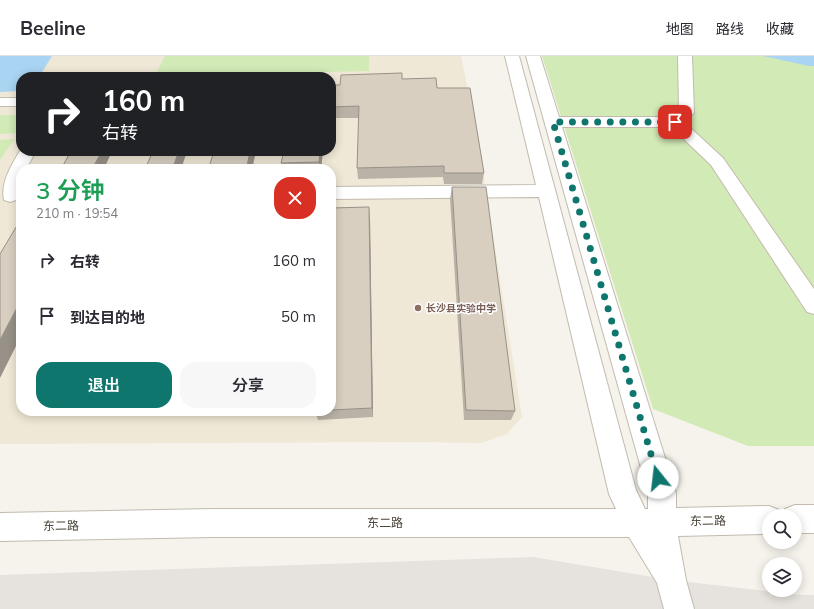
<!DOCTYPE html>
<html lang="zh">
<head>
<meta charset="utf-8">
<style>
	body { margin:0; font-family:Mulish,"Noto Sans SC",sans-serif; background:#f7f7f7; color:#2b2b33; height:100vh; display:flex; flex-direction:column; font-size:15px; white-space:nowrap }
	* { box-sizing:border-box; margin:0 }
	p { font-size:13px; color:#7c7c81 }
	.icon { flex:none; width:22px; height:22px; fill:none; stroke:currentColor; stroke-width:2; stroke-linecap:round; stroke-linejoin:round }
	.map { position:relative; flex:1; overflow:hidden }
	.sheet { position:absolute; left:16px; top:108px; width:320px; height:252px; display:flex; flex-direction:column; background:#fff; border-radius:16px; box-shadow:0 2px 10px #0003 }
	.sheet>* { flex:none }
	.banner { position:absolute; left:16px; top:16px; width:320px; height:84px; border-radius:16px; box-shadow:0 2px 10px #0003; background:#202124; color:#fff; overflow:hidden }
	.controls { position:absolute; left:762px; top:453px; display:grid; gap:8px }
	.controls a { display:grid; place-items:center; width:40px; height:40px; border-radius:50%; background:#fff; box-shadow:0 2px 10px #0003; font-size:20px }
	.pin { position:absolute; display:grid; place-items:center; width:34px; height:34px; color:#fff; margin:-17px; border-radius:8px; box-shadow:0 2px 6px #0006 }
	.me { position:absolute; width:44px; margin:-22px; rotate:344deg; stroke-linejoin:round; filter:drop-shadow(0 0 3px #0008) }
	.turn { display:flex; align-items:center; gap:14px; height:84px; padding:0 20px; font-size:18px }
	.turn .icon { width:52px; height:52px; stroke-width:2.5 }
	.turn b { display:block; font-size:28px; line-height:34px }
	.round { display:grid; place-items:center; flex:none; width:42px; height:42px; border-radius:16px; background:#f7f7f7 }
	.summary { display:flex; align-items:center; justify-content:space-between; height:68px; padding:0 20px }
	h1 { font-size:24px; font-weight:600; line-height:30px; color:#1e9e55 }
	.primary-button { display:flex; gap:8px; margin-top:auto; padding:8px 20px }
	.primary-button a { flex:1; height:46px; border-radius:16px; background:#0f766e; color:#fff; font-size:16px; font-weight:600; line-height:46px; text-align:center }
	.primary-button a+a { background:#f7f7f7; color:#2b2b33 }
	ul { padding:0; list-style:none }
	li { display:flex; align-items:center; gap:12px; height:56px; padding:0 20px }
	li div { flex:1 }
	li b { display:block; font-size:15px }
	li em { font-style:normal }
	header { display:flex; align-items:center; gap:24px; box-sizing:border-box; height:56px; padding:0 20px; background:#fff; border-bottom:1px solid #e1e1e2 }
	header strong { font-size:19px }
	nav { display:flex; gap:22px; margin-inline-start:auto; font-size:14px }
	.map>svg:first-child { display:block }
</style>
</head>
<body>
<header>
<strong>Beeline</strong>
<nav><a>地图</a><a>路线</a><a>收藏</a></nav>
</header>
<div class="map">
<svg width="814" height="553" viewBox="0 0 814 553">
	<rect width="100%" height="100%" fill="#f6f3ec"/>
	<!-- industrial -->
	<path fill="#e6e2dd" d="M533 501 671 524 800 539H814V553H0V519Z"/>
	<!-- education -->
	<path fill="#efe8d6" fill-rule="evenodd" d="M0 0H461L476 73 522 361 507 378 481 387 417 386 0 388ZM21 21H331V95H21ZM21 113H331V355H21Z"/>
	<!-- green -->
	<path fill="#d2eab5" d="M165 0H369V15L155 20Z
		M542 0H814V390H748L653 353Z
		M0 59H21V74L19 77 0 78Z
		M14 83 0 104V84Z"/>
	<!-- water -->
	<path fill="#a9d4f2" d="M0 0H52L39 21H21V35L0 36Z
		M763 0H814V10H809Z"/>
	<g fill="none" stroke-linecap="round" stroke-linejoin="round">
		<defs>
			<path id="minor" d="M505 0H519L636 434 645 453H648V437L526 0H540L559 61H671L679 55 678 0H692L694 57 684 66 723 102 814 233V258L807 256 711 109 671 71H562L676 437V452L769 450 779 454 781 460H769V478L678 480 686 524 694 553H664L657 527 629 481H213L0 485V457L213 453H616L609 438 539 141 331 143V131L536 129Z
				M0 42H21V50H0Z
				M21 93V95H36L26 113H21V121L16 130 19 140 16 144 10 146 4 144C0 127 12 108 21 93Z
				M795 449H814V477H795V460H782L785 453Z"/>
		</defs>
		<!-- minor casing -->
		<use href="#minor" stroke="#c2bbae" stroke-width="2"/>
		<!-- minor -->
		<use href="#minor" fill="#fff" fill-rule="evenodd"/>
	</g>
	<!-- wall -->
	<path fill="#bab2a6" d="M402 23 437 32 484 117 482 128H444L443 121 358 123 357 112 359 62H331V29H340Z
		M187 95 181 113H147L146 111Z
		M214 95H256L252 113H210L209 111Z
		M284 95H323L321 113H283L281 107Z
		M452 131 515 355 511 364H464L450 143Z
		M331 152 370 163 373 361 318 364 315 355H331Z
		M181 355H241V358L186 360Z"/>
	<!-- shaded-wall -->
	<path fill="#979187" d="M102 95H112L104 113H92Z
		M179 95H187L181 113H174L173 111Z
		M250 95H256L252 113H248L247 110Z
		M320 95H323L321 113H320L319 106Z
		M369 151 370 163 373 361 372 352Z
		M21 244V280L0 322V284Z"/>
	<!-- building -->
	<path fill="#d8cfc1" stroke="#979187" d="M402 17V23L436 22 437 32H470L484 117H444V110L357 112 359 50 331 51V29H340L341 19Z
		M71 95H102L92 113H61Z
		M153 95H179L173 111H146Z
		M214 95H250L247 110 209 111Z
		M284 95H320L319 106 281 107Z
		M452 131H486L515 355 466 354Z
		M369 151 372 352 331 354V152Z
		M21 163V244L0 284V198Z"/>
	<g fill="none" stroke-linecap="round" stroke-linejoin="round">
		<!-- route -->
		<path stroke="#0f766e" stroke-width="7" stroke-dasharray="0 12.6" d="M658 422 553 66H675"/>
	</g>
	<!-- markers -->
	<circle fill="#8d6e63" stroke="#fff" stroke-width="1.5" cx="418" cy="252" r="4"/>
	<g text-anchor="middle" stroke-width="3" stroke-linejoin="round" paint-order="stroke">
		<!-- education labels -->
		<g font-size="10" font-weight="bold" fill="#785e54" stroke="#fff" text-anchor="start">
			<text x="426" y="256">长沙县实验中学</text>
		</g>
		<!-- near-street labels -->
		<g font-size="12" fill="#4b4439" stroke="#fff">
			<text transform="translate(708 465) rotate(-1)" y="4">东二路</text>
			<text x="385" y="471">东二路</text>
			<text transform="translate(61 470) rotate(-1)" y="4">东二路</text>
		</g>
	</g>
</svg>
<div class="controls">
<a><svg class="icon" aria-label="search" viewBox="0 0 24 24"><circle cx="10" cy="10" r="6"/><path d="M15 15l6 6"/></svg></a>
<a><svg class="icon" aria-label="layers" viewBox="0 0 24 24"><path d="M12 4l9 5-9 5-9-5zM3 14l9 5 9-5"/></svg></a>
</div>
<div class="pin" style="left:675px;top:66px;background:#d93025"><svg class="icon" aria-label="arrive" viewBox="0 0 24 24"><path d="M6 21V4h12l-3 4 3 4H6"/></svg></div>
<svg class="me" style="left:658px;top:422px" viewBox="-20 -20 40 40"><circle r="19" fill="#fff"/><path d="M0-13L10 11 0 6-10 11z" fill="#0f766e"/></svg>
<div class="banner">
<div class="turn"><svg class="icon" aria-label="right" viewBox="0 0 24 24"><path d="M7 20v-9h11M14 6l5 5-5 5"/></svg><div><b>160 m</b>右转</div></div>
</div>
<section class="sheet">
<div class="summary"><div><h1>3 分钟</h1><p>210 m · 19:54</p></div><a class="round" style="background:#d93025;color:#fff"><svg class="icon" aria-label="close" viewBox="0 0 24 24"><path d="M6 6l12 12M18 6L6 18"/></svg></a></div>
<ul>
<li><svg class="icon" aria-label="right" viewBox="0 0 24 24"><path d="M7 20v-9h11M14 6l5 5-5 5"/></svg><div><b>右转</b></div><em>160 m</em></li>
<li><svg class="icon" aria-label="arrive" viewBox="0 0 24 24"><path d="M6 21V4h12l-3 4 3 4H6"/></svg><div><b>到达目的地</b></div><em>50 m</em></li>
</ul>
<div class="primary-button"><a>退出</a><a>分享</a></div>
</section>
</div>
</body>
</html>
